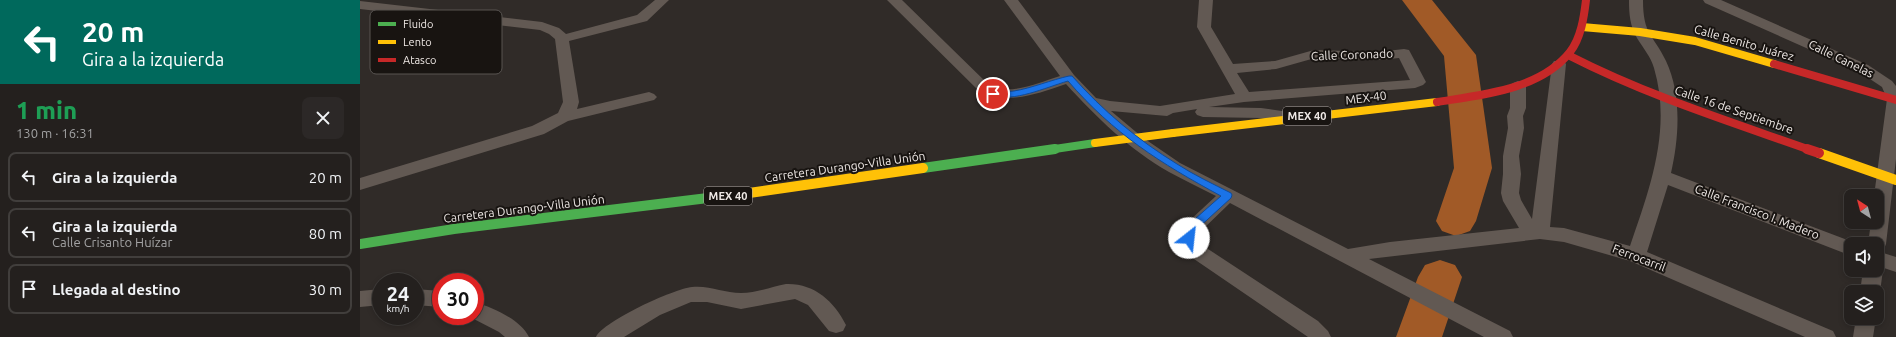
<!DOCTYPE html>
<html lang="es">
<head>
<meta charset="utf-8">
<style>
	body { margin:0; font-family:Ubuntu,sans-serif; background:#2c2827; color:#f1f3f6; height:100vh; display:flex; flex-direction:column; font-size:15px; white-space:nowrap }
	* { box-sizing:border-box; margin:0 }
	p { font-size:13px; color:#a3a3a4 }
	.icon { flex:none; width:22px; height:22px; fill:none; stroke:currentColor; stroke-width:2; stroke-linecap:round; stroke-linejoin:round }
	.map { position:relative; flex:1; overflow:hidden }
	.side { display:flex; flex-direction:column; background:#24201e; width:360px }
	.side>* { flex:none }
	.hud { background:#00695c; color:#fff; overflow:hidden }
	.needle { width:26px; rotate:324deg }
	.controls { position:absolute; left:1484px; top:189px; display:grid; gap:8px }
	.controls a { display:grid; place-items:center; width:40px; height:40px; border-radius:8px; background:#24201e; box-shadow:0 2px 6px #0003,0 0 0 1px #413e3c; font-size:20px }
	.speed { position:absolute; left:12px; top:273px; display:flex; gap:8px; font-size:20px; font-weight:700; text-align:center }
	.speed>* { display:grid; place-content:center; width:52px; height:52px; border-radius:50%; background:#24201e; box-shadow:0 2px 6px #0003,0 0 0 1px #413e3c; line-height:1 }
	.speed small { font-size:10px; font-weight:400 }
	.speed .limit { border:6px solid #d22; background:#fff; color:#111 }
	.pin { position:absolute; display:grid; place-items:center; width:34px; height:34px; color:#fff; margin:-17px; border:2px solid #fff; border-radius:50%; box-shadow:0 1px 4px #0007 }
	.me { position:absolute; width:44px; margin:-22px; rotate:29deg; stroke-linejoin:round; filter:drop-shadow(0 0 3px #0008) }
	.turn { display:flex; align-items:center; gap:14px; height:84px; padding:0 16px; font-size:18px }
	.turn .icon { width:52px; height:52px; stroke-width:2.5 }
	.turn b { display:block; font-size:28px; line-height:34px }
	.round { display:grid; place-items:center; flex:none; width:42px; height:42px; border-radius:8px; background:#2c2827 }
	.overview { display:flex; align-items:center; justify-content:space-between; height:68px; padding:0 16px }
	h1 { font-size:24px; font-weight:800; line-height:30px; color:#1e9e55 }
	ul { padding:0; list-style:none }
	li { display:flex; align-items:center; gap:12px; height:50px; margin:0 8px 6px; padding:0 8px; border:2px solid #413e3c; border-radius:8px }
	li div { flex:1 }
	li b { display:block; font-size:15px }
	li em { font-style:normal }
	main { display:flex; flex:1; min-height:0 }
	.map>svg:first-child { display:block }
</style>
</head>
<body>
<main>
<section class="side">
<div class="hud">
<div class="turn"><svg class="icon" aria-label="left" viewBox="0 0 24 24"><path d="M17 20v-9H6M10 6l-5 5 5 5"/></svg><div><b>20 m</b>Gira a la izquierda</div></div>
</div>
<div class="overview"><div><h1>1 min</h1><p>130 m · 16:31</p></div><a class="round"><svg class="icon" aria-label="close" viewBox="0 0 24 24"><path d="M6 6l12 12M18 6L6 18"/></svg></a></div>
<ul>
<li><svg class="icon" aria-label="left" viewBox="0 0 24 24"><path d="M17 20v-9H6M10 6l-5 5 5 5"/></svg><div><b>Gira a la izquierda</b></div><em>20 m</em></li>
<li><svg class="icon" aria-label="left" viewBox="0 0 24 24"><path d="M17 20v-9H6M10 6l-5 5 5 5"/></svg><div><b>Gira a la izquierda</b><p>Calle Crisanto Huízar</p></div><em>80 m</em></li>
<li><svg class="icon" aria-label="arrive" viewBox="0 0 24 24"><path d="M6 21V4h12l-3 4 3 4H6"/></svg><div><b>Llegada al destino</b></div><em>30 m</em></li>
</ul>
</section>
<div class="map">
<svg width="1536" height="337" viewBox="0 0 1536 337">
	<rect width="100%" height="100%" fill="#302b28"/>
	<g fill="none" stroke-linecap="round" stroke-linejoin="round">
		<!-- river -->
		<path fill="#a15a27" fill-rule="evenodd" d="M1042 0H1072L1116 55 1132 168 1116 221 1110 231 1096 236 1082 231 1076 221 1094 168 1084 56Z
			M1080 260 1095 265 1102 277 1082 337H1036L1058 277 1065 265Z"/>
		<!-- street -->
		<path fill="#625953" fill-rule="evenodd" d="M295 0H309L287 21 209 41 219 102 217 109 289 92 294 94 297 97 294 100 208 121 184 134 0 190V178L172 126 198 113 203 102 195 39 189 34 180 30 0 9V1L182 22 199 28 206 34 277 15Z
			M527 0H542L631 87C655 94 678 83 700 76L644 0H658L714 75 736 98 750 101 800 106 875 94 837 27 839 0H853L851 27 873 64 915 61 954 50 1018 52 1044 49 1049 50 1066 82 1063 85 1055 88 884 102 849 107 901 108 942 114 944 117 942 120 936 122 901 118 843 117 837 115 835 112 837 109 813 113 807 116 751 111 782 137 820 163 988 249 1030 242 1159 228 1143 201 1141 193 1143 174V156L1148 128 1147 116 1150 108V86L1153 83 1158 81 1163 83 1166 86V108L1163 116 1164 128 1159 156 1161 174 1159 193 1161 200 1172 219 1192 64 1194 61H1204L1206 64 1190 227 1204 228 1270 246C1290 188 1312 129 1294 68 1291 57 1283 48 1277 38 1270 26 1269 14 1269 0H1283C1283 35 1293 34 1306 61 1322 95 1319 138 1311 173L1498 244H1491V255L1484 253 1308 185 1287 252 1473 331 1476 337H1445L1270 261 1204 242 1180 239 1009 259 1150 331 1153 337H1124L870 203 841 231C837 239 842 244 848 249L958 321 968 331 971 337H948L834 259 825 248 821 239 822 231 828 222 856 196C840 188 824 180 809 172 770 150 736 117 706 84 676 94 652 104 621 93ZM955 58 1018 60 1039 58 1050 80 889 92 877 73 916 69Z
			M1343 0H1361L1508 65 1532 81 1536 86V159L1526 244 1524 249 1517 251 1536 257V272L1521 267 1523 270 1520 292 1517 297V292H1500L1503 270H1517V244H1508L1511 222H1517V196H1514L1527 99 1522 87 1498 71 1345 3Z
			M426 284C454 283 474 301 486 325L483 331 476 333 469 331 448 305 435 299 381 309 347 302H331L300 315 264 337H236C244 321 313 289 332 287 349 285 364 293 381 293 396 293 411 287 426 284Z
			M21 289V305L0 307V291Z
			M55 289 81 291V307L55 305Z
			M115 302C133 308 160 319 169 337H145L139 332 108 316H115Z
			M1496 318H1516L1513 337H1493Z"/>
		<!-- fast-far1 -->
		<path stroke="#4caf50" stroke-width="8" d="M688 150 735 143"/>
		<!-- fast -->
		<path stroke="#4caf50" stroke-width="10" d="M563 168 695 149
			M0 244 94 229 389 193"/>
		<!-- slow-far1 -->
		<path stroke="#ffc107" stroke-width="8" d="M1222 27 1280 32 1335 41 1414 64
			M813 133 1077 102"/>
		<!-- slow -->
		<path stroke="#ffc107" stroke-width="10" d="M1459 153 1536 180
			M389 193 563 168"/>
		<!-- jam-far1 -->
		<path stroke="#c62828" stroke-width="8" d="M1208 55C1286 95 1368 121 1450 150
			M1414 64 1536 100
			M1077 102C1121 95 1180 90 1210 52 1221 38 1224 17 1226 0"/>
		<!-- jam -->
		<path stroke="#c62828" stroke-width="10" d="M1447 149 1459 153"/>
		<!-- slow-bridge -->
		<path stroke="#ffc107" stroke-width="8" d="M735 143 813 133"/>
	</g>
	<!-- route -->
	<path fill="#1a73e8" stroke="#114b97" d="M709 76H712C743 111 778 140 817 164 834 175 853 184 871 193L872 195 871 198 836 230 833 241 829 242 824 238 827 226 861 196C800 163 754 134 708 81 684 88 655 102 630 96L629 94C633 90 647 92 654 91 672 88 691 80 709 76Z"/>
	<g text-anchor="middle" stroke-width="4" stroke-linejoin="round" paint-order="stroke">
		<!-- shield labels -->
		<g fill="#181411" stroke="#aea8a5" stroke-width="1">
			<rect x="923" y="107" width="48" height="18" rx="3"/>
			<rect x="344" y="187" width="48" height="18" rx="3"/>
		</g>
		<g font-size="11" font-weight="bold" fill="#eee8e5">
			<text x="947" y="120">MEX 40</text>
			<text x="368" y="200">MEX 40</text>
		</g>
		<!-- street labels -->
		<g font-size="12" fill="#eee8e5" stroke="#181411">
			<text transform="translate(1384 43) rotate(16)" y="4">Calle Benito Juárez</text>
			<text transform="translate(992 55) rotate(-2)" y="4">Calle Coronado</text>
			<text transform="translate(1481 59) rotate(26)" y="4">Calle Canelas</text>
			<text transform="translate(1006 98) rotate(-7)" y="4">MEX-40</text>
			<text transform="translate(1374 110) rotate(19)" y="4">Calle 16 de Septiembre</text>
			<text transform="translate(485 167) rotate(-8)" y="4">Carretera Durango-Villa Unión</text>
			<text transform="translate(164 209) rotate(-7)" y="4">Carretera Durango-Villa Unión</text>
			<text transform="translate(1397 212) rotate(21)" y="4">Calle Francisco I. Madero</text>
			<text transform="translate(1279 258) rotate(21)" y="4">Ferrocarril</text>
		</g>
	</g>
	<!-- legend -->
	<rect x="10" y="10" width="132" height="64" rx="6" fill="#181411" stroke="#585451" stroke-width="1"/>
	<rect x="18" y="22" width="18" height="4" fill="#4caf50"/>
	<rect x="18" y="40" width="18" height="4" fill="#ffc107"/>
	<rect x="18" y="58" width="18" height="4" fill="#c62828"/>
	<g font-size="11" fill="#eee8e5">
		<text x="43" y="28">Fluido</text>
		<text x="43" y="46">Lento</text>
		<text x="43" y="64">Atasco</text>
	</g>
</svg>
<div class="controls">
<a><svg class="needle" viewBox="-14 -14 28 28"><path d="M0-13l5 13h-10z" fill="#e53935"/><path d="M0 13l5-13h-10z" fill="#a3a3a4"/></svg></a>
<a><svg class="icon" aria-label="sound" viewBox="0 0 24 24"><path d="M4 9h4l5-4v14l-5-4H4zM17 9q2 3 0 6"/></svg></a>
<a><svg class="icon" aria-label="layers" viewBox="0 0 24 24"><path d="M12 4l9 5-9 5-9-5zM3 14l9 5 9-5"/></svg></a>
</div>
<div class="speed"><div>24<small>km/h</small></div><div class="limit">30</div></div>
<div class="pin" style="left:633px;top:94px;background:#d93025"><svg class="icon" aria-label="arrive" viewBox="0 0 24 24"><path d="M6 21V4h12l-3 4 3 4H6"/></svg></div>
<svg class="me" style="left:829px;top:238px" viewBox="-20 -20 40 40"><circle r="19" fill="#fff"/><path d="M0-13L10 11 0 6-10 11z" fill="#1a73e8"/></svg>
</div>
</main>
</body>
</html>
